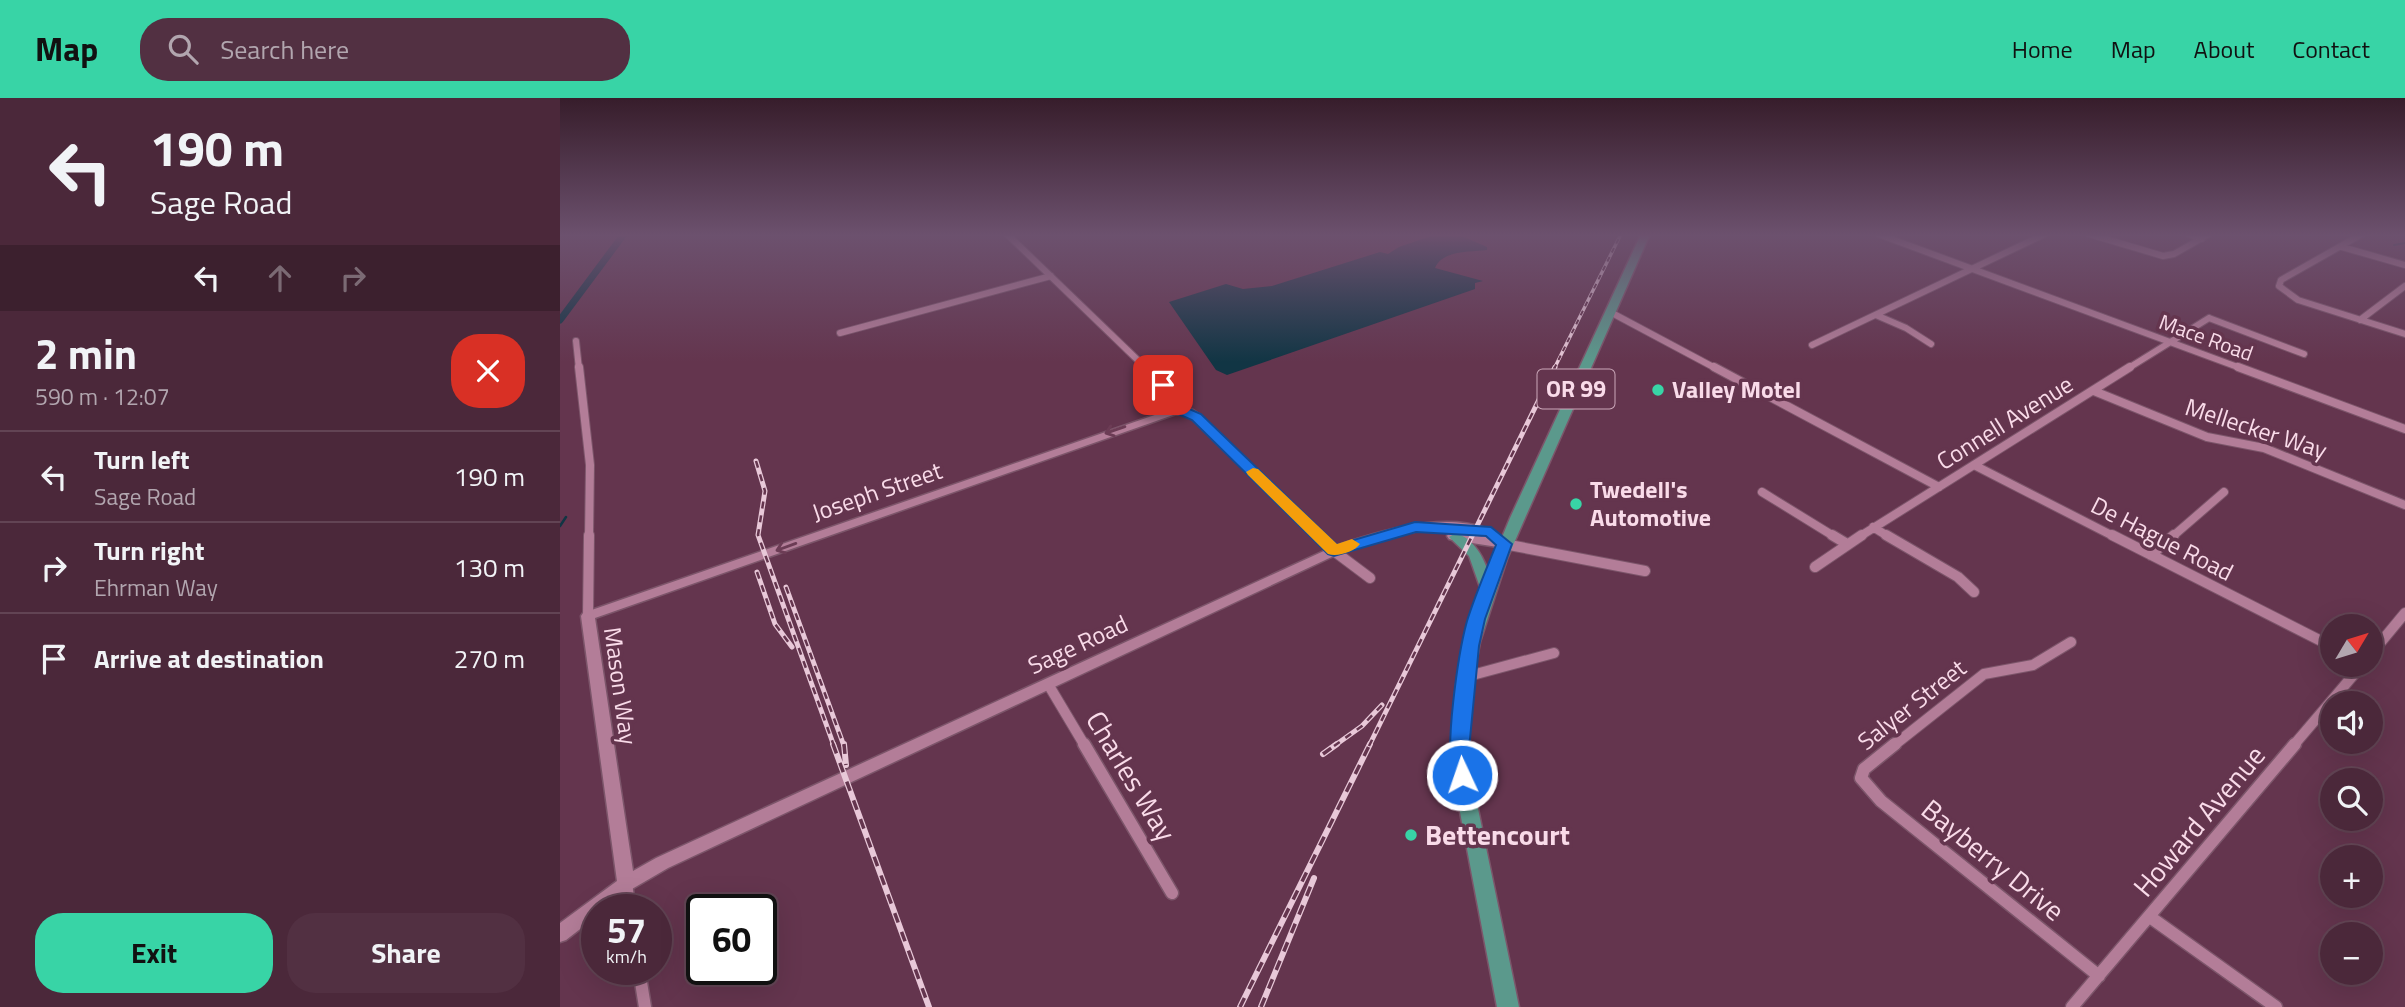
<!DOCTYPE html>
<html lang="en">
<head>
<meta charset="utf-8">
<style>
	body { margin:0; font-family:"Titillium Web",sans-serif; background:#523042; color:#f1f3f6; height:100vh; display:flex; flex-direction:column; font-size:26px; white-space:nowrap }
	* { box-sizing:border-box; margin:0 }
	p { font-size:23px; color:#b2a6af }
	.icon { flex:none; width:38px; height:38px; fill:none; stroke:currentColor; stroke-width:2; stroke-linecap:round; stroke-linejoin:round }
	.map { position:relative; flex:1; overflow:hidden }
	.sheet { display:flex; flex-direction:column; background:#4b283a; width:560px }
	.sheet>* { flex:none }
	.banner { background:#4b283a; color:#f1f3f6; overflow:hidden }
	.needle { width:46px; rotate:52deg }
	.controls { position:absolute; left:1760px; top:516px; display:grid; gap:14px }
	.controls a { display:grid; place-items:center; width:63px; height:63px; border-radius:50%; background:#4b283a; box-shadow:0 7px 28px #0002,0 0 0 2px #624454; font-size:35px }
	.speed { position:absolute; left:21px; top:796px; display:flex; gap:14px; font-size:35px; font-weight:700; text-align:center }
	.speed>* { display:grid; place-content:center; width:91px; height:91px; border-radius:50%; background:#4b283a; box-shadow:0 7px 28px #0002,0 0 0 2px #624454; line-height:1 }
	.speed small { font-size:18px; font-weight:400 }
	.speed .limit { border:4px solid #111; border-radius:10px; background:#fff; color:#111 }
	.pin { position:absolute; display:grid; place-items:center; width:60px; height:60px; color:#fff; margin:-30px; border-radius:14px; box-shadow:0 4px 10px #0006 }
	.me { position:absolute; width:77px; margin:-38px; rotate:357deg; stroke-linejoin:round; filter:drop-shadow(0 0 5px #0008) }
	.turn { display:flex; align-items:center; gap:24px; height:147px; padding:0 35px; font-size:32px }
	.turn .icon { width:91px; height:91px; stroke-width:2.5 }
	.turn b { display:block; font-size:49px; line-height:60px }
	.lanes { display:flex; align-items:center; height:66px; padding:0 35px; background:#0003; justify-content:center; gap:35px; direction:ltr }
	.lanes .off { opacity:.35 }
	.round { display:grid; place-items:center; flex:none; width:74px; height:74px; border-radius:28px; background:#523042 }
	.headline { display:flex; align-items:center; justify-content:space-between; height:119px; padding:0 35px }
	h1 { font-size:42px; font-weight:700; line-height:52px }
	.action { display:flex; gap:14px; margin-top:auto; padding:14px 35px }
	.action a { flex:1; height:80px; border-radius:28px; background:#38d4a6; color:#111; font-size:28px; font-weight:700; line-height:80px; text-align:center }
	.action a+a { background:#523042; color:#f1f3f6 }
	ul { padding:0; list-style:none }
	li { display:flex; align-items:center; gap:21px; height:91px; padding:0 35px; border-top:2px solid #624454 }
	li div { flex:1 }
	li b { display:block; font-size:26px }
	li em { font-style:normal }
	header { display:flex; align-items:center; gap:42px; box-sizing:border-box; height:98px; padding:0 35px; background:#38d4a6; color:#111 }
	header strong { font-size:33px }
	nav { display:flex; gap:38px; margin-inline-start:auto; font-size:24px }
	.search { width:490px; height:63px; background:#523042; display:flex; align-items:center; gap:18px; box-sizing:border-box; padding:0 24px; border-radius:28px; color:#b2a6af; font-size:26px }
	main { display:flex; flex:1; min-height:0 }
	.map>svg:first-child { display:block }
</style>
</head>
<body>
<header>
<strong>Map</strong>
<div class="search"><svg class="icon" aria-label="search" viewBox="0 0 24 24"><circle cx="10" cy="10" r="6"/><path d="M15 15l6 6"/></svg>Search here</div>
<nav><a>Home</a><a>Map</a><a>About</a><a>Contact</a></nav>
</header>
<main>
<section class="sheet">
<div class="banner">
<div class="turn"><svg class="icon" aria-label="left" viewBox="0 0 24 24"><path d="M17 20v-9H6M10 6l-5 5 5 5"/></svg><div><b>190 m</b>Sage Road</div></div>
<div class="lanes"><svg class="icon" aria-label="left" viewBox="0 0 24 24"><path d="M17 20v-9H6M10 6l-5 5 5 5"/></svg><svg class="icon off" aria-label="ahead" viewBox="0 0 24 24"><path d="M12 20V5M6 11l6-6 6 6"/></svg><svg class="icon off" aria-label="right" viewBox="0 0 24 24"><path d="M7 20v-9h11M14 6l5 5-5 5"/></svg></div>
</div>
<div class="headline"><div><h1>2 min</h1><p>590 m · 12:07</p></div><a class="round" style="background:#d93025;color:#fff"><svg class="icon" aria-label="close" viewBox="0 0 24 24"><path d="M6 6l12 12M18 6L6 18"/></svg></a></div>
<ul>
<li><svg class="icon" aria-label="left" viewBox="0 0 24 24"><path d="M17 20v-9H6M10 6l-5 5 5 5"/></svg><div><b>Turn left</b><p>Sage Road</p></div><em>190 m</em></li>
<li><svg class="icon" aria-label="right" viewBox="0 0 24 24"><path d="M7 20v-9h11M14 6l5 5-5 5"/></svg><div><b>Turn right</b><p>Ehrman Way</p></div><em>130 m</em></li>
<li><svg class="icon" aria-label="arrive" viewBox="0 0 24 24"><path d="M6 21V4h12l-3 4 3 4H6"/></svg><div><b>Arrive at destination</b></div><em>270 m</em></li>
</ul>
<div class="action"><a>Exit</a><a>Share</a></div>
</section>
<div class="map">
<svg width="1845" height="909" viewBox="0 0 1845 909">
	<rect width="100%" height="100%" fill="#64354e"/>
	<!-- water -->
	<path fill="#113544" d="M877 136H897L927 149V152C911 154 882 152 875 170L923 183 915 185V191L667 277 656 272 609 204 666 186 683 191 712 188 820 154 828 156 839 149Z"/>
	<g fill="none" stroke-linecap="round" stroke-linejoin="round">
		<!-- stream-far1 -->
		<path stroke="#113544" stroke-width="2" d="M1834 147 1845 145"/>
		<!-- stream -->
		<path stroke="#113544" stroke-width="2.5" d="M0 428 6 419"/>
		<!-- canal -->
		<path stroke="#113544" stroke-width="7" d="M0 222 64 136"/>
		<defs>
			<path id="street-far3" d="M1318 136 1683 271
				M1529 136 1603 158 1614 156 1649 136
				M1628 136 1642 141
				M1802 136 1721 182 1719 188 1738 202 1845 236
				M448 137 587 271
				M1782 149 1845 167
				M1052 215 1157 271
				M1316 217 1346 230 1371 246
				M1649 220 1744 256
				M1800 222 1845 188
				M280 235 491 178
				M16 243 19 271
				M1252 247 1485 136
				M1567 271 1649 220"/>
			<path id="street-far2" d="M19 269 30 367 29 439
				M585 269 620 303 621 313
				M1154 269 1379 389
				M1678 269 1845 331
				M1534 293 1647 339 1704 350 1845 407
				M1414 367 1555 439
				M1202 394 1275 439
				M1313 429 1329 439
				M1299 439 1570 269
				M1612 439 1664 394"/>
			<path id="street-far1" d="M1272 437 1287 446
				M1326 437 1398 479 1414 494
				M1552 437 1773 549
				M944 446 1085 473
				M774 453 810 480
				M1591 457 1614 437
				M1255 469 1302 437
				M28 518 29 437
				M1811 556 1845 515
				M905 579 994 555
				M488 586 525 648
				M1333 648 1424 576 1473 567 1511 544
				M1733 648 1802 567"/>
			<path id="street" d="M524 646 612 795
				M1335 646 1304 671 1301 680 1321 703 1539 878
				M66 786 70 812
				M1590 819 1716 909
				M79 872 85 909
				M1512 909 1735 646"/>
			<path id="secondary" d="M615 310 633 312 640 317 776 448C822 432 910 404 950 446L944 450 893 442 889 441 887 438 889 435 893 434 924 439C878 420 823 440 778 456L108 770 72 791 45 812H37V818L6 842 0 844V825L57 783 21 518 23 515ZM616 316 626 317 632 321 766 452 96 760 73 773 35 520Z"/>
			<path id="primary" d="M1081 136H1090L947 461 920 544 912 587 909 632 911 677 959 909H937L893 677 892 632 896 587 905 544 921 492 909 458 889 439 896 435C913 441 922 456 928 473L950 420Z"/>
		</defs>
		<!-- street-far3 casing -->
		<use href="#street-far3" stroke="#7c556a" stroke-width="8"/>
		<!-- street-far2 casing -->
		<use href="#street-far2" stroke="#7c556a" stroke-width="10"/>
		<!-- street-far1 casing -->
		<use href="#street-far1" stroke="#7c556a" stroke-width="12"/>
		<!-- street casing -->
		<use href="#street" stroke="#7c556a" stroke-width="15"/>
		<!-- secondary casing -->
		<use href="#secondary" stroke="#7c556a" stroke-width="3"/>
		<!-- primary casing -->
		<use href="#primary" stroke="#7c556a" stroke-width="3"/>
		<!-- street-far3 -->
		<use href="#street-far3" stroke="#b37d98" stroke-width="6"/>
		<!-- street-far2 -->
		<use href="#street-far2" stroke="#b37d98" stroke-width="8"/>
		<!-- street-far1 -->
		<use href="#street-far1" stroke="#b37d98" stroke-width="10"/>
		<!-- street -->
		<use href="#street" stroke="#b37d98" stroke-width="12"/>
		<!-- secondary -->
		<use href="#secondary" fill="#b37d98" fill-rule="evenodd"/>
		<!-- primary -->
		<use href="#primary" fill="#5b998c" fill-rule="evenodd"/>
		<defs>
			<path id="rail-far2" d="M994 271 1061 136"/>
			<path id="rail-far1" d="M196 363 205 393 198 437 274 648
				M197 474 215 526 232 549
				M226 489 284 648
				M774 648 802 628 822 607
				M809 648 995 269"/>
			<path id="rail" d="M273 646 369 909
				M284 646 286 667
				M763 656 777 646
				M680 909 810 646
				M701 909 754 780"/>
		</defs>
		<!-- rail-far2 casing -->
		<use href="#rail-far2" stroke="#e8c8d8" stroke-width="3.5"/>
		<!-- rail-far1 casing -->
		<use href="#rail-far1" stroke="#e8c8d8" stroke-width="5"/>
		<!-- rail casing -->
		<use href="#rail" stroke="#e8c8d8" stroke-width="6"/>
		<!-- rail-far2 -->
		<use href="#rail-far2" stroke="#64354e" stroke-width="2" stroke-dasharray="5" stroke-linecap="butt"/>
		<!-- rail-far1 -->
		<use href="#rail-far1" stroke="#64354e" stroke-width="2.5" stroke-dasharray="7" stroke-linecap="butt"/>
		<!-- rail -->
		<use href="#rail" stroke="#64354e" stroke-width="3.5" stroke-dasharray="10" stroke-linecap="butt"/>
	</g>
	<!-- one-way arrows -->
	<defs><path id="oneway-shaft" d="M-6 0H5M1.5-3L5.5 0L1.5 3" fill="none" stroke-width="1.6" stroke-linecap="round" stroke-linejoin="round" transform="scale(1.75)"/></defs>
	<g stroke="#6c3c55">
		<use href="#oneway-shaft" transform="translate(555 332) rotate(161)"/>
		<use href="#oneway-shaft" transform="translate(226 449) rotate(160)"/>
	</g>
	<!-- sky -->
	<linearGradient id="sky" x2="0" y2="1"><stop stop-color="#371d2b"/><stop offset="0.52" stop-color="#6c516e"/><stop offset="1" stop-color="#6c516e" stop-opacity="0"/></linearGradient>
	<rect width="1845" height="264" fill="url(#sky)"/>
	<!-- route -->
	<path fill="#1a73e8" stroke="#114b97" stroke-width="2" d="M599 284H608L625 301 627 310 641 316 777 447 855 424 931 429 952 446 925 521 919 548 909 651 912 677 909 683H895C882 658 899 552 907 523 915 497 926 472 936 447L926 438 856 434 774 458 768 456 632 322 616 315 614 304 599 290Z"/>
	<!-- slow -->
	<path fill="#f59e0b" d="M693 370 698 371 777 446 792 441 800 446C794 454 778 459 768 456L688 377 686 374Z"/>
	<!-- markers -->
	<g fill="#38d4a6" stroke="#64354e" stroke-width="2.5">
		<circle cx="1098" cy="292" r="7"/>
		<circle cx="1016" cy="406" r="7"/>
		<circle cx="851" cy="737" r="7"/>
	</g>
	<g text-anchor="middle" stroke-width="7" stroke-linejoin="round" paint-order="stroke">
		<!-- far-street labels -->
		<g font-size="21" fill="#f9dbe9" stroke="#64354e">
			<text transform="translate(1646 240) rotate(20)" y="7">Mace Road</text>
		</g>
		<!-- shield labels -->
		<rect fill="#64354e" stroke="#cca9ba" stroke-width="2" x="977.5" y="271.5" width="77" height="39" rx="5"/>
		<g font-size="23" font-weight="bold" fill="#f9dbe9">
			<text x="1016" y="299">OR 99</text>
		</g>
		<!-- poi labels -->
		<g font-size="24" font-weight="bold" fill="#f9dbe9" stroke="#64354e" text-anchor="start">
			<text x="1112" y="300">Valley Motel</text>
			<text x="1030" y="400">Twedell's<tspan x="1030" dy="28">Automotive</tspan></text>
		</g>
		<!-- street labels -->
		<g font-size="24" fill="#f9dbe9" stroke="#64354e">
			<text transform="translate(1445 325) rotate(-32)" y="8">Connell Avenue</text>
			<text transform="translate(1696 331) rotate(18)" y="8">Mellecker Way</text>
			<text transform="translate(317 394) rotate(-19)" y="8">Joseph Street</text>
			<text transform="translate(1602 441) rotate(27)" y="8">De Hague Road</text>
			<text transform="translate(518 547) rotate(-25)" y="8">Sage Road</text>
			<text transform="translate(60 588) rotate(82)" y="8">Mason Way</text>
			<text transform="translate(1352 607) rotate(-38)" y="8">Salyer Street</text>
		</g>
		<!-- near-street labels -->
		<g font-size="28" fill="#f9dbe9" stroke="#64354e">
			<text transform="translate(571 678) rotate(59)" y="10">Charles Way</text>
			<text transform="translate(1639 723) rotate(-50)" y="10">Howard Avenue</text>
			<text transform="translate(1433 762) rotate(39)" y="10">Bayberry Drive</text>
		</g>
		<!-- near-poi labels -->
		<g font-size="28" font-weight="bold" fill="#f9dbe9" stroke="#64354e" text-anchor="start">
			<text x="865" y="747">Bettencourt</text>
		</g>
	</g>
</svg>
<div class="controls">
<a><svg class="needle" viewBox="-14 -14 28 28"><path d="M0-13l5 13h-10z" fill="#e53935"/><path d="M0 13l5-13h-10z" fill="#b2a6af"/></svg></a>
<a><svg class="icon" aria-label="sound" viewBox="0 0 24 24"><path d="M4 9h4l5-4v14l-5-4H4zM17 9q2 3 0 6"/></svg></a>
<a><svg class="icon" aria-label="search" viewBox="0 0 24 24"><circle cx="10" cy="10" r="6"/><path d="M15 15l6 6"/></svg></a>
<a>+</a>
<a>−</a>
</div>
<div class="speed"><div>57<small>km/h</small></div><div class="limit">60</div></div>
<div class="pin" style="left:603px;top:287px;background:#d93025"><svg class="icon" aria-label="arrive" viewBox="0 0 24 24"><path d="M6 21V4h12l-3 4 3 4H6"/></svg></div>
<svg class="me" style="left:902px;top:677px" viewBox="-20 -20 40 40"><circle r="17" fill="#1a73e8" stroke="#fff" stroke-width="3"/><path d="M0-11L8 9 0 5-8 9z" fill="#fff"/></svg>
</div>
</main>
</body>
</html>
